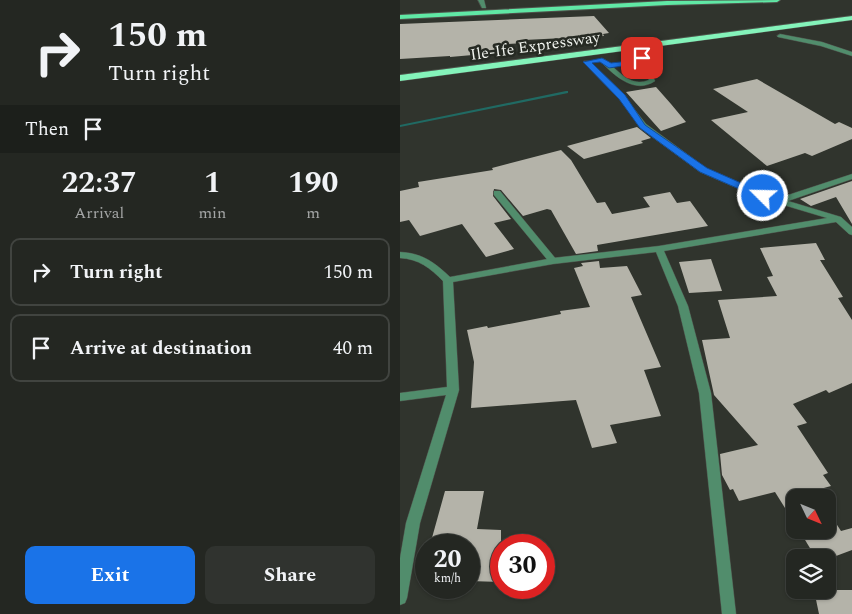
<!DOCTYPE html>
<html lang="en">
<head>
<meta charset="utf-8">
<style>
	body { margin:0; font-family:Spectral,serif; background:#30332f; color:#f1f3f6; height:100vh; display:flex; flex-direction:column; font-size:19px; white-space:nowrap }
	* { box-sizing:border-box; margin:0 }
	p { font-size:16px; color:#a3a5a5 }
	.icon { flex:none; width:28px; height:28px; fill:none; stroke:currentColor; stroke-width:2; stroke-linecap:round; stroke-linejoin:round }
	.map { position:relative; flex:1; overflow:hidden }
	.details { display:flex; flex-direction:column; background:#242722; width:400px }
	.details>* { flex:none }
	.hud { background:#242722; color:#f1f3f6; overflow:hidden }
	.needle { width:32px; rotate:133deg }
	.buttons { position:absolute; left:386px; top:489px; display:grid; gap:10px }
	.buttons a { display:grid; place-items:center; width:50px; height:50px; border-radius:10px; background:#242722; box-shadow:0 1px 4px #0004,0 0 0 1px #414440; font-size:25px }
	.speed { position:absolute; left:15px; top:534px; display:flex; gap:10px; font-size:25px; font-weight:700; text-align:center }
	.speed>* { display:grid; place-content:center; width:65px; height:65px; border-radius:50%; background:#242722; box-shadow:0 1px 4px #0004,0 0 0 1px #414440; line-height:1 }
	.speed small { font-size:12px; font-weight:400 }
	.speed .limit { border:8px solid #d22; background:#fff; color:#111 }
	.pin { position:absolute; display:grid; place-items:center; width:42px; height:42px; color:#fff; margin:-21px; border-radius:10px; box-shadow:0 2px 8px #0006 }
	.me { position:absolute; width:55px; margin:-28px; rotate:293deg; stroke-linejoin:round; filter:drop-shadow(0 0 4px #0008) }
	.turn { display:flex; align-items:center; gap:18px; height:105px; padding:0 25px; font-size:22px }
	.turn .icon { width:65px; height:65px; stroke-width:2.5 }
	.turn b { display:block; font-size:35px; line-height:42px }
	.then { display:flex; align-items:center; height:48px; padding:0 25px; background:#0003; gap:10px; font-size:19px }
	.eta { display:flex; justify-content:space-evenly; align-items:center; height:85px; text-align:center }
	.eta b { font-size:30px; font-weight:700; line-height:35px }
	.primary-button { display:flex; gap:10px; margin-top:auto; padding:10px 25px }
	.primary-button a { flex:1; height:58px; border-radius:10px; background:#1a73e8; color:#fff; font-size:20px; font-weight:700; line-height:58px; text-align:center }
	.primary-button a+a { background:#30332f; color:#f1f3f6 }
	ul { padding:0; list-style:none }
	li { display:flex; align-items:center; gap:15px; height:68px; margin:0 10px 8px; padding:0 15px; border:2px solid #414440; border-radius:10px }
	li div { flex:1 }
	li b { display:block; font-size:19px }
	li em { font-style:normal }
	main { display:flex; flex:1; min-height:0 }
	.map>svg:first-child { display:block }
</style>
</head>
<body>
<main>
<section class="details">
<div class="hud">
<div class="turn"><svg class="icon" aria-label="right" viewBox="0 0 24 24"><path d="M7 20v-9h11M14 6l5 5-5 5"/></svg><div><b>150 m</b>Turn right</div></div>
<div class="then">Then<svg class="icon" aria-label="arrive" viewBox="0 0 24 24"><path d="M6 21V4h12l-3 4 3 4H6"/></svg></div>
</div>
<div class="eta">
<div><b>22:37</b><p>Arrival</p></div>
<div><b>1</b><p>min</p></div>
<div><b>190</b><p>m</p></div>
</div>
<ul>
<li><svg class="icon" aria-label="right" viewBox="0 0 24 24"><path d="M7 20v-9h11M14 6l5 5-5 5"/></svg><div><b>Turn right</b></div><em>150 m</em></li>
<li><svg class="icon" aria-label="arrive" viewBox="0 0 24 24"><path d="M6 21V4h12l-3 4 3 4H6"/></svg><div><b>Arrive at destination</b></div><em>40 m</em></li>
</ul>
<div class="primary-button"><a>Exit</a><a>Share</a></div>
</section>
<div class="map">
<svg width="452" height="614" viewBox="0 0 452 614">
	<rect width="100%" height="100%" fill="#30342d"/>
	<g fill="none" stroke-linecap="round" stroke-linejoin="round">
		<!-- stream -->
		<path fill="#206a63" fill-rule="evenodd" d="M166 91H168V93L0 127V125Z"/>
	</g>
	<!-- building -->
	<path fill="#b4b3a9" d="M194 16 209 33 203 34 204 36 124 40V43L106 44 110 49 83 52 84 54 50 57V56L0 59V24Z
		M357 79 435 124 439 122 452 128V139L412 156 405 153 367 166 311 120 348 112 313 89Z
		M256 87 271 104 286 122 261 131 226 92Z
		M237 127 251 138 241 141 243 143 184 159 167 146Z
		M161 150 171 160 197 203 205 202 212 214 250 207 243 197 270 192 277 203 290 201 308 226 197 245 198 251 176 254 151 210 147 209 123 216 101 190 94 189 93 196 111 219 94 223 114 249 86 257 62 224 20 236 9 220 0 222V191L19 187 18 182 93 170 92 168Z
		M452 181V224L436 197 411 206 400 199Z
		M416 243 425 260H420L443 297 438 298 452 320V383L429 393 426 390 393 404 407 423 397 426 428 473 423 475 431 486 413 491 418 498H395V524L375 492 339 501 333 489 330 490 322 475 320 454 358 445 314 395 302 340 330 338 318 300 377 296 367 277 373 276 360 248Z
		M311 259 322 291 289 293 279 262Z
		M199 261 200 268 227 266 242 295 231 297 261 367 244 370 261 416 210 425 217 443 192 448 176 400 71 408 74 362 67 330 87 326 88 328 161 314 160 311 190 307 174 268 183 266 181 263Z
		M45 491H84L77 529 101 530V582L69 581V545H30Z
		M428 511 441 531 452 528V550L428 559 416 558 399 530H428Z
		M414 590H452V614H419Z"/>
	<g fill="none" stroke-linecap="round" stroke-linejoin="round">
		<defs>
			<path id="service" d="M241 53 246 54 245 61 255 81C234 95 214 75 199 60L204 59 210 64 240 60ZM240 63 249 80C234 86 224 77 213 67Z
				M94 191H100L156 259 157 261 156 263H150L94 195Z"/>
			<path id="minor" d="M78 0H84L86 8H82Z
				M380 34 422 42 452 52V56L421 46 378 37 377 36Z
				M184 61H188L224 96 246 124 306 168 366 194 379 198 452 174V179L388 201 441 217 452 227V235L449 234 436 222 264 251 288 306 311 393 336 614H322L299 393 278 306 256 252 153 264 53 282 59 390 20 523 7 598 5 603 0 605V558L6 523 46 395 0 401V393L47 387 43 281C30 268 19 259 0 258V252C22 253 34 262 50 277L153 258 259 246 427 218 360 198 300 172 240 128 220 98 184 63Z"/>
			<path id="primary" d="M380 0 377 2 267 5 0 19V15L267 1Z"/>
			<path id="trunk" d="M452 16V20L0 81V75Z"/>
		</defs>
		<!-- service casing -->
		<use href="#service" stroke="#4f534c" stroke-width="1"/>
		<!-- minor casing -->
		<use href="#minor" stroke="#4f534c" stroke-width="1"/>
		<!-- primary casing -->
		<use href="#primary" stroke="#4f534c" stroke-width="2"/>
		<!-- trunk casing -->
		<use href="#trunk" stroke="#4f534c" stroke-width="1"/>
		<!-- service -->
		<use href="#service" fill="#518d6c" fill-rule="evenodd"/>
		<!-- minor -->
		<use href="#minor" fill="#518d6c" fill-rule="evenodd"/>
		<!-- primary -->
		<use href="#primary" fill="#60e8a5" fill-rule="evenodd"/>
		<!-- trunk -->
		<use href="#trunk" fill="#84f3ba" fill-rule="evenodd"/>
	</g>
	<!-- route -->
	<path fill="#1a73e8" stroke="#114b97" d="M242 56 244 57 245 61 242 63 209 68 200 62 192 63 225 95 245 125 307 168 366 194V198H360L300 172 240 128 219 99 183 62 202 58 211 63 238 60Z"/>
	<g text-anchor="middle" stroke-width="5" stroke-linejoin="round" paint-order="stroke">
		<!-- far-street labels -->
		<g font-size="16" fill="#f1f4ef" stroke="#262a23">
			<text transform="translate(135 45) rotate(-8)" y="6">Ile-Ife Expressway</text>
		</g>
	</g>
</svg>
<div class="buttons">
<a><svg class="needle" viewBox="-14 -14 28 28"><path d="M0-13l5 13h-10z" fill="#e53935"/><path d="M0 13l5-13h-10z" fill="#a3a5a5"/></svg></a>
<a><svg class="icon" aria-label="layers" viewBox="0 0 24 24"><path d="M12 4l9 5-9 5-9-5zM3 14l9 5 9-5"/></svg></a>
</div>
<div class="speed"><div>20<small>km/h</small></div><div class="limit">30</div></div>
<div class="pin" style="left:242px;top:58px;background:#d93025"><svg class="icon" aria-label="arrive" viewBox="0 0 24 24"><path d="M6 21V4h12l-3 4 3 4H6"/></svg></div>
<svg class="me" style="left:363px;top:196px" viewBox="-20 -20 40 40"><circle r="17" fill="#1a73e8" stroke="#fff" stroke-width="3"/><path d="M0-11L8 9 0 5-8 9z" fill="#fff"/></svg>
</div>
</main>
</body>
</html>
